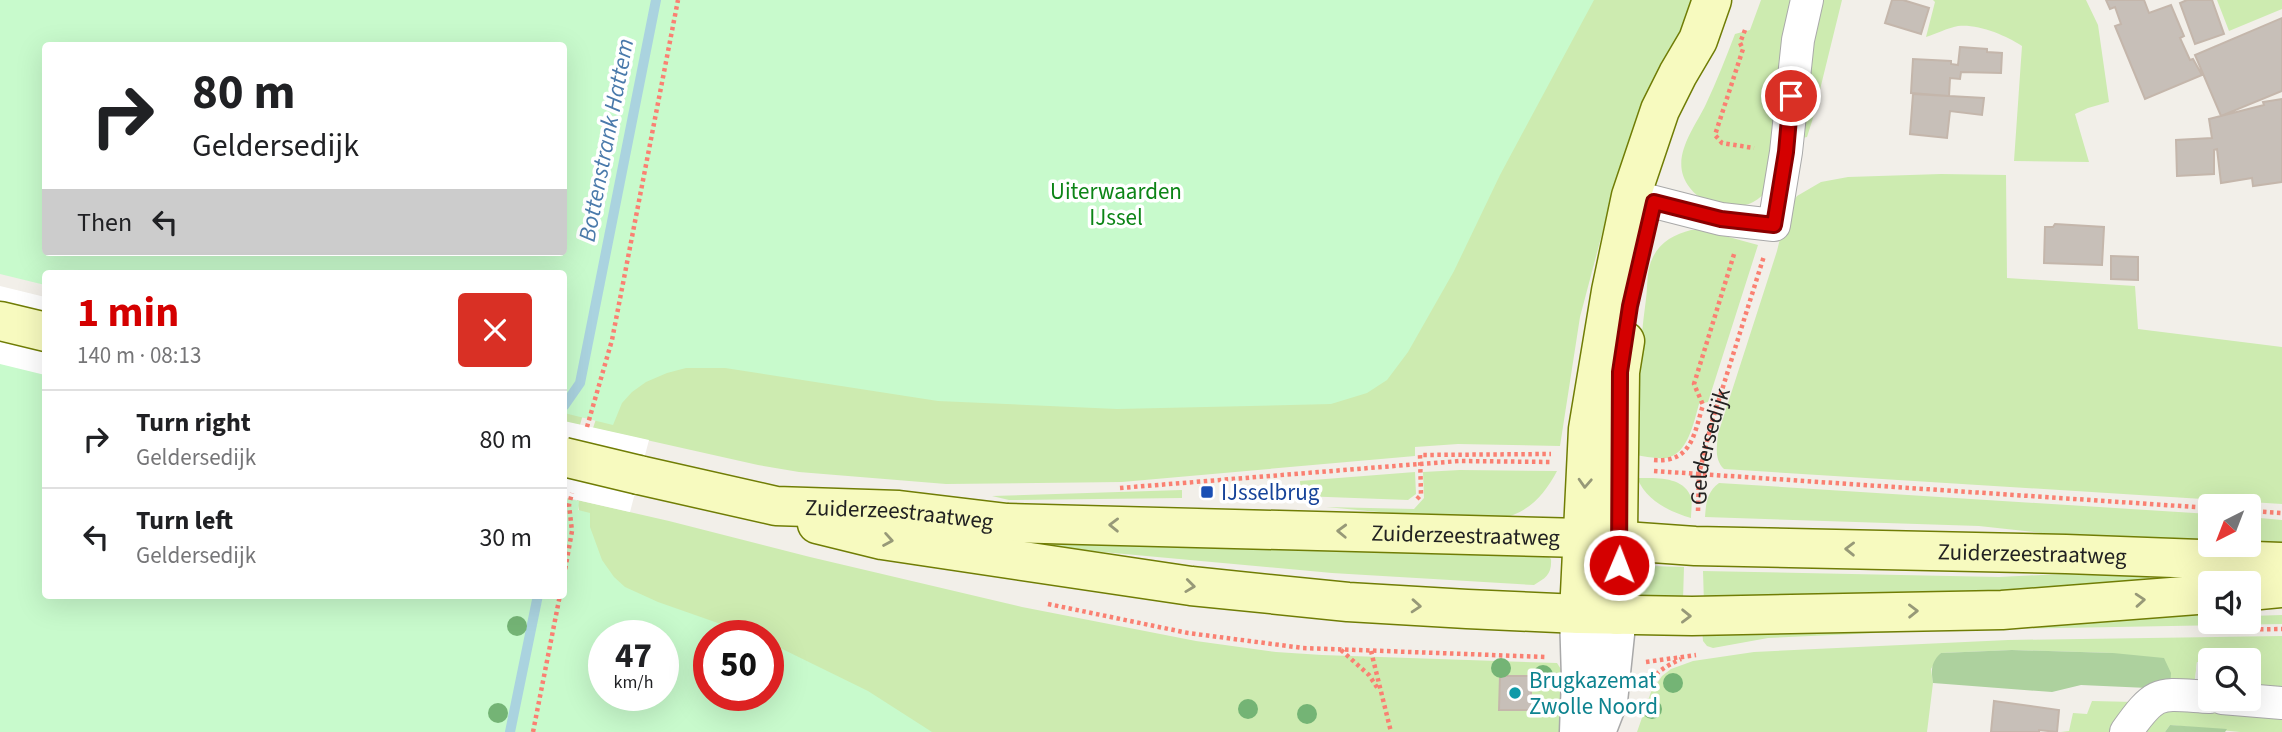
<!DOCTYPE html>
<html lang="en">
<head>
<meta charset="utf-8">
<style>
	body { margin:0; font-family:"Source Sans 3",sans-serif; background:#f2f2f2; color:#202124; height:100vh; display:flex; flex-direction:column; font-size:26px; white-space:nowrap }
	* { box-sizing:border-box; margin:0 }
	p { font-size:23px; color:#757577 }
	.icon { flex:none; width:38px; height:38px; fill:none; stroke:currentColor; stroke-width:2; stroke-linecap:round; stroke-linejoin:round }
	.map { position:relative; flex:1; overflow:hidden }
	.side { position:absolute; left:42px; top:270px; width:525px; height:329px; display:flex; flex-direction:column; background:#fff; border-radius:7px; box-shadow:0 7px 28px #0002 }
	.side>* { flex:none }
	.banner { position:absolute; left:42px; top:42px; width:525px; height:214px; border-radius:7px; box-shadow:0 7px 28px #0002; background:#fff; color:#202124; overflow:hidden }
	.needle { width:46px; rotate:222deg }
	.controls { position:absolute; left:2198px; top:494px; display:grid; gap:14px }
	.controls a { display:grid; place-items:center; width:63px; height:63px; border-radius:7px; background:#fff; box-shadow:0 7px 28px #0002; font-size:35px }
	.speed { position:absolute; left:588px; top:620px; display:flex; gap:14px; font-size:35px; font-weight:700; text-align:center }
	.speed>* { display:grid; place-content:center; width:91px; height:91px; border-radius:50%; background:#fff; box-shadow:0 7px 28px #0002; line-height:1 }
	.speed small { font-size:18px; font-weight:400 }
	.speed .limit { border:10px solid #d22; background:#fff; color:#111 }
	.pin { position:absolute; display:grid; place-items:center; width:60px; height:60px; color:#fff; margin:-30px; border:4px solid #fff; border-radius:50%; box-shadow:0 2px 7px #0007 }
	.me { position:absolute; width:77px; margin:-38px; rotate:1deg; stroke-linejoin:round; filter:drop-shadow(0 0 5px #0008) }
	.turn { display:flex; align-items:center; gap:24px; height:147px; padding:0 35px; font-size:32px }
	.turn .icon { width:91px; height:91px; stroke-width:2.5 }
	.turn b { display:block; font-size:49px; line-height:60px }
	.then { display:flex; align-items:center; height:66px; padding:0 35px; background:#0003; gap:14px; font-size:26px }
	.round { display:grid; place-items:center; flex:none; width:74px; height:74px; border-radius:7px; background:#f2f2f2 }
	.head { display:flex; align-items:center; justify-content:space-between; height:119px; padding:0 35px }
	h1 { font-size:42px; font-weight:700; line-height:52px; color:#d40000 }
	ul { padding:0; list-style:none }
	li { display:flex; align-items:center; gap:21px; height:98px; padding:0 35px; border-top:2px solid #e0e0e0 }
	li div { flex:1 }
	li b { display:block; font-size:26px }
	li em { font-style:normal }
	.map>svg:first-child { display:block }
</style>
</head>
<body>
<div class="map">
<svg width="2282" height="732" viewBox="0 0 2282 732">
	<rect width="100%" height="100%" fill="#f2efe9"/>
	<!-- grass -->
	<path fill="#cdebb0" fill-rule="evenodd" d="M159 0H1693L1671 60 1653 89 1617 177 1580 317 1560 446 1458 444 1415 447V456L1122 482 946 484 799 472 758 465 593 428 615 362 604 340 580 425 564 422V273H103L107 252H564V46Z
		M1761 0H1795L1770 187C1755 205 1745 208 1723 205 1709 202 1699 200 1690 188 1668 160 1693 131 1706 104 1717 81 1726 57 1735 34L1750 30Z
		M1819 0H1842L1813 118 1807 137 1802 138 1805 79Z
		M1933 0H2086L2098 25 2109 102 2088 108 2075 114 2089 162 2014 161 2022 46C2005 35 1979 24 1958 26 1947 28 1936 34 1926 37L1935 2Z
		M2217 0H2282V9L2229 31Z
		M1941 174 2006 175 2007 278 2135 286 2138 329 2282 347V504L1724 469C1714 459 1717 447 1718 434L1777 251 1787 209 1797 196 1821 182 1848 177Z
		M1691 230H1703L1758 245 1708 402 1699 404C1694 421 1688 455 1666 458 1656 459 1644 456 1633 455 1636 403 1639 351 1646 299 1648 286 1646 270 1653 257 1660 242 1675 234 1691 230Z
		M1460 470 1557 471C1547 490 1534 507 1513 515 1497 522 1477 518 1460 518 1415 516 1371 511 1326 507L1414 509 1424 498 1423 472Z
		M1415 472 1416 494 1408 500 1301 496 1300 481Z
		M1637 478C1654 478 1682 476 1690 495 1693 501 1691 511 1691 518 1668 511 1647 501 1637 478Z
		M1719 483 2210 514V544H2249V517L2282 520V550L2150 545 1979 526 1705 517C1706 503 1707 492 1719 483Z
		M1182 490V498L1009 500 992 496Z
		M577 500 669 521 810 557 1022 607 1196 641 1276 652 1322 655 1557 663 1566 677 1565 732H758L663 689V635H604ZM709 635H768V695H709Z
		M864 522 1545 553 1551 559C1552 574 1546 578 1534 585L1332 573 1026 545Z
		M1651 566 1684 567 1683 600 1643 597C1636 589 1635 585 1638 574Z
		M2149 570 2150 590 1704 604 1703 571 1999 577Z
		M2164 614 2210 615V621H2249V616L2282 615V624L1941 630 1768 638 1713 648 1707 646 1703 641 1702 629Z
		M2282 636V697L2249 695V660H2210V664L2197 662 2194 689H2170L2113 653 2012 650 1941 653 1931 669 1933 683 1927 732H1637L1651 692 1662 676 1671 669 1693 661 1754 652 2008 640Z
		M2092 701 2135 702 2118 732H2061L2069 731 2073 713 2087 714Z
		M2282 710V732H2240L2170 725 2165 732H2135L2150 711Z"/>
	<!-- forest -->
	<path fill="#add19e" d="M2012 650 2113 653 2164 658 2171 673 2170 689 2081 685 2052 692 1933 683C1931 670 1931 662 1941 653Z
		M2170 725 2227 729 2225 732H2165Z"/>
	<!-- park -->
	<path fill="#c8facc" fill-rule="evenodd" d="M0 0H1594L1500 175 1454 271 1408 352 1387 380 1367 393 1331 404 1117 409 938 401 725 368H686L667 373 646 382 632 392 622 403 613 425 564 413V273H46L45 285 0 274ZM46 46H564V252H46Z
		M0 363 45 374 46 595H564V498L579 501 578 510 590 513V527L602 560 614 577 625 587 658 602 752 635H709V695H768V642L868 691 932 732H0ZM604 635H663V695H604Z"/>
	<!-- parking -->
	<path fill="#e2e2e2" d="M2197 662 2210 664V691L2194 689Z"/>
	<!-- pier -->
	<path fill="#fff" d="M0 286 45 297V375L0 364Z
		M564 421 649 440 630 512 564 497Z"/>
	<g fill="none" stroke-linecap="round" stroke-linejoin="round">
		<!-- stream -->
		<path stroke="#aad3df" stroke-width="10" d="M564 406 580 383 656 0
			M510 732 538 595"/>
	</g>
	<!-- building -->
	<path fill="#c7bfb8" stroke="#c4b6ab" stroke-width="2" d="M1892 0H1903L1929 8 1921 34 1885 23Z
		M2106 0H2144L2149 13 2171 5 2184 36 2180 38 2190 60 2193 59 2202 75 2145 99 2115 26 2121 24 2115 7 2110 9Z
		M2187 0H2212L2224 34 2195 44 2180 3Z
		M2282 18V91L2221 116 2195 55Z
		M1960 47 1987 49V52L2002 53 2001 73 1961 72 1960 79 1950 78 1949 96 1911 93 1913 59 1951 61V64L1958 65Z
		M1913 94 1984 98 1982 115 1950 111 1947 138 1910 134Z
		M2282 99V182L2253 186 2252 178 2221 183 2217 149 2214 150V174L2177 176 2176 140 2212 138 2209 119 2264 105 2263 102Z
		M2055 224 2104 227 2102 265 2044 263 2045 227H2053Z
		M2111 256 2138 257V280L2111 279Z
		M1500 676H1531V710H1499Z
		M1994 701 2059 710 2057 732 2039 730V732H1991Z"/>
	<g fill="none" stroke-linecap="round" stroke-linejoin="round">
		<defs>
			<path id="minor" d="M1631 196 1721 219 1774 225 1786 152 1798 40 1807 0
				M2222 698 2282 703
				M2126 732C2157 688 2159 694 2210 697"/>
			<path id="tertiary" d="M1579 614 1581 678 1579 732
				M1596 732 1608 701 1617 615"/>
			<g id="secondary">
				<path d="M0 321 46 332"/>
				<path id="s2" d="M639 475 776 506 899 510 1007 523 1582 538 1695 546 2066 554 2282 562"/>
				<path d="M817 524 882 540 1191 586 1348 602 1467 609 1579 614 1692 616 2002 610 2210 594"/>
				<path d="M2249 591 2282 588"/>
				<path d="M1579 614 1588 429 1611 291 1631 196 1660 110 1678 74 1698 40 1712 0"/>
				<path d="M1617 615 1620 372 1625 341"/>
			</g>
		</defs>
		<!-- minor casing -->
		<use href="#minor" stroke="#a9a9a9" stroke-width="34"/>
		<!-- tertiary casing -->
		<use href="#tertiary" stroke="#a9a9a9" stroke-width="41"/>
		<!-- secondary casing -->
		<use href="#secondary" stroke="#707d05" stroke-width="41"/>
		<!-- path -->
		<g stroke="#fa8072" stroke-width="4.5" stroke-dasharray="3.5 3.5" stroke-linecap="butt">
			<path d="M1745 30 1740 43 1743 49 1715 135 1722 143 1754 148"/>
			<path d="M587 427 612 340 678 0"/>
			<path d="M1654 460C1692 463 1694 434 1703 405L1694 384 1735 251"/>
			<path d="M1654 471 2210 508"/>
			<path d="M1120 488 1419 464 1460 461 1551 462"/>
			<path d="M1417 499 1421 495 1420 455 1551 454"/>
			<path id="s1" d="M1698 511 1699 474 1711 425 1764 256"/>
			<path d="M2249 511 2282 513"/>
			<path d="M564 576 572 531 569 505 572 493"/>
			<path d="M1048 604 1188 633 1303 648 1546 657"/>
			<path d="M2218 630 2282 629"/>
			<path d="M1341 650 1369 675 1378 689"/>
			<path d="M1371 651 1391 732"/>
			<path d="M1646 662 1696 655"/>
			<path d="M1647 685C1656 672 1666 666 1681 659"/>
			<path d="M533 732 560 595"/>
		</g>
		<!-- minor -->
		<use href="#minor" stroke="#fff" stroke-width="32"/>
		<!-- tertiary -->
		<use href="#tertiary" stroke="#fff" stroke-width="38"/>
		<!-- secondary -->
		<use href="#secondary" stroke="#f7fabf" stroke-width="38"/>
		<defs>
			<path id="secondary-bridge" d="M564 457 639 475"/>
		</defs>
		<!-- secondary-bridge casing -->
		<use href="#secondary-bridge" stroke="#707d05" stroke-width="41" stroke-linecap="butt"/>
		<!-- secondary-bridge -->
		<use href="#secondary-bridge" stroke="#f7fabf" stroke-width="38"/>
	</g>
	<!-- trees -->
	<g fill="#74b475">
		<circle cx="517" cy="626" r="10"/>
		<circle cx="1501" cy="668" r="10"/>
		<circle cx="1543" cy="675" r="10"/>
		<circle cx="1673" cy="683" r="10"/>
		<circle cx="1248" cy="709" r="10"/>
		<circle cx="1652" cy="709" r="10"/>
		<circle cx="498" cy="713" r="10"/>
		<circle cx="1307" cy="714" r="10"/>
	</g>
	<!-- one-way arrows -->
	<defs><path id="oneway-chevron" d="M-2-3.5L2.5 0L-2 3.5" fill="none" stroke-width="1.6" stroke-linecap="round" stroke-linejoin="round" transform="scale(1.75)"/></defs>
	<g stroke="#979978">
		<use href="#oneway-chevron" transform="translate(1585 483) rotate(93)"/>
		<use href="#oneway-chevron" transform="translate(1114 525) rotate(-179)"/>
		<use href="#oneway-chevron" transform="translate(1342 531) rotate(-178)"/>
		<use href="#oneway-chevron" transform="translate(888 540) rotate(10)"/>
		<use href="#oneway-chevron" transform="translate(1850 549) rotate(-179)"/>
		<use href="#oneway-chevron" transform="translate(1190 586) rotate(7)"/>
		<use href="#oneway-chevron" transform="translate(2140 600) rotate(-4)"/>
		<use href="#oneway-chevron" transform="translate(1416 606) rotate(4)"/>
		<use href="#oneway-chevron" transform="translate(1913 611) rotate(-1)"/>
		<use href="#oneway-chevron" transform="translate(1686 616) rotate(1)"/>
	</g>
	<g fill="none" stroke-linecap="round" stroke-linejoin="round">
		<defs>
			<path id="route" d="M1619 565 1620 372 1630 306 1654 202 1721 219 1774 225 1786 152 1791 96"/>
		</defs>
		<!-- route casing -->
		<use href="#route" stroke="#8a0000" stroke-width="18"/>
		<!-- route -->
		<use href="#route" stroke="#d40000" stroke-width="12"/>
	</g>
	<!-- markers -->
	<rect fill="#1a4fb4" stroke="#fff" stroke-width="2.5" x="1200" y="485" width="14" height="14" rx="3.5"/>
	<circle fill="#0f9aa8" stroke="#fff" stroke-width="2.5" cx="1515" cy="693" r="7"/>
	<g text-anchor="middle" stroke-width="7" stroke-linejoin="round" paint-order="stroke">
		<!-- park labels -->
		<g font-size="23" fill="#0c8416" stroke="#fff">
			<text x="1116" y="199">Uiterwaarden<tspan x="1116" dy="26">IJssel</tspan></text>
		</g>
		<!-- street labels -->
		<g font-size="23" fill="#222" stroke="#fff">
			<text dy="8" stroke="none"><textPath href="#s1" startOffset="66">Geldersedijk</textPath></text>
			<text dy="8" stroke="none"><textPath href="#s2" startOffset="264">Zuiderzeestraatweg</textPath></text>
			<text dy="8" stroke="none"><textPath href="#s2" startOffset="831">Zuiderzeestraatweg</textPath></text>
			<text dy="8" stroke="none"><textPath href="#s2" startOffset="1398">Zuiderzeestraatweg</textPath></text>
		</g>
		<!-- transit labels -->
		<g font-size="23" fill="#164399" stroke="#fff" text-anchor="start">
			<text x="1221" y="500">IJsselbrug</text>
		</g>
		<!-- culture labels -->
		<g font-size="23" fill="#0d838f" stroke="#fff" text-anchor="start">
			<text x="1529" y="688">Brugkazemat<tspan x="1529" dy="26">Zwolle Noord</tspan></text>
		</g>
		<!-- water labels -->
		<g font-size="24" font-style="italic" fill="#4a7aab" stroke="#fff">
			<text transform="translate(606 140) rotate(-79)" y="8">Bottenstrank Hattem</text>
		</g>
	</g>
</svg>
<div class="controls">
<a><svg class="needle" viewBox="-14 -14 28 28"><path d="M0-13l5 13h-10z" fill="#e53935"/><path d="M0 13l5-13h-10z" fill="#757577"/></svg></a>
<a><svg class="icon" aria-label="sound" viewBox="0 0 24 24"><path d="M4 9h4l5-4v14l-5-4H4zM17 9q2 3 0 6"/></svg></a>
<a><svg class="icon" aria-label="search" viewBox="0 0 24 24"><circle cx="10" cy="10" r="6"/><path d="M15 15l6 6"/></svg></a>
</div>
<div class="speed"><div>47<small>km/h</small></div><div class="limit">50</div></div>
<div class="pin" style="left:1791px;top:96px;background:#d93025"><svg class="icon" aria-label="arrive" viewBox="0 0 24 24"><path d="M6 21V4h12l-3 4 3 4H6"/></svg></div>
<svg class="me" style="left:1619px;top:565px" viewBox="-20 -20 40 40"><circle r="17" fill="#d40000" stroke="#fff" stroke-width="3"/><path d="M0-11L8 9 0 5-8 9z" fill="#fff"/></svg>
<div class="banner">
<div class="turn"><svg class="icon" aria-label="right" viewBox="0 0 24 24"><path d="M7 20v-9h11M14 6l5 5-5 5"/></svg><div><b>80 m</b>Geldersedijk</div></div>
<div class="then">Then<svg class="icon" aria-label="left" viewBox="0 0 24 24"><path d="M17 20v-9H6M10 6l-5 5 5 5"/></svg></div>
</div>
<section class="side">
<div class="head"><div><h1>1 min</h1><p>140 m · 08:13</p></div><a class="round" style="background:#d93025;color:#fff"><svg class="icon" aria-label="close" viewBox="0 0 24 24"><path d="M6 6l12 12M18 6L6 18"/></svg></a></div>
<ul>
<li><svg class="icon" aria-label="right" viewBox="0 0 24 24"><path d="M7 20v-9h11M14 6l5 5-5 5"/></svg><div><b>Turn right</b><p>Geldersedijk</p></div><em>80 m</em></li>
<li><svg class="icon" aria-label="left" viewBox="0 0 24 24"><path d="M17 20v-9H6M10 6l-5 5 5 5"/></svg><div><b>Turn left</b><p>Geldersedijk</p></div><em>30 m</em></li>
</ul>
</section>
</div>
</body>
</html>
